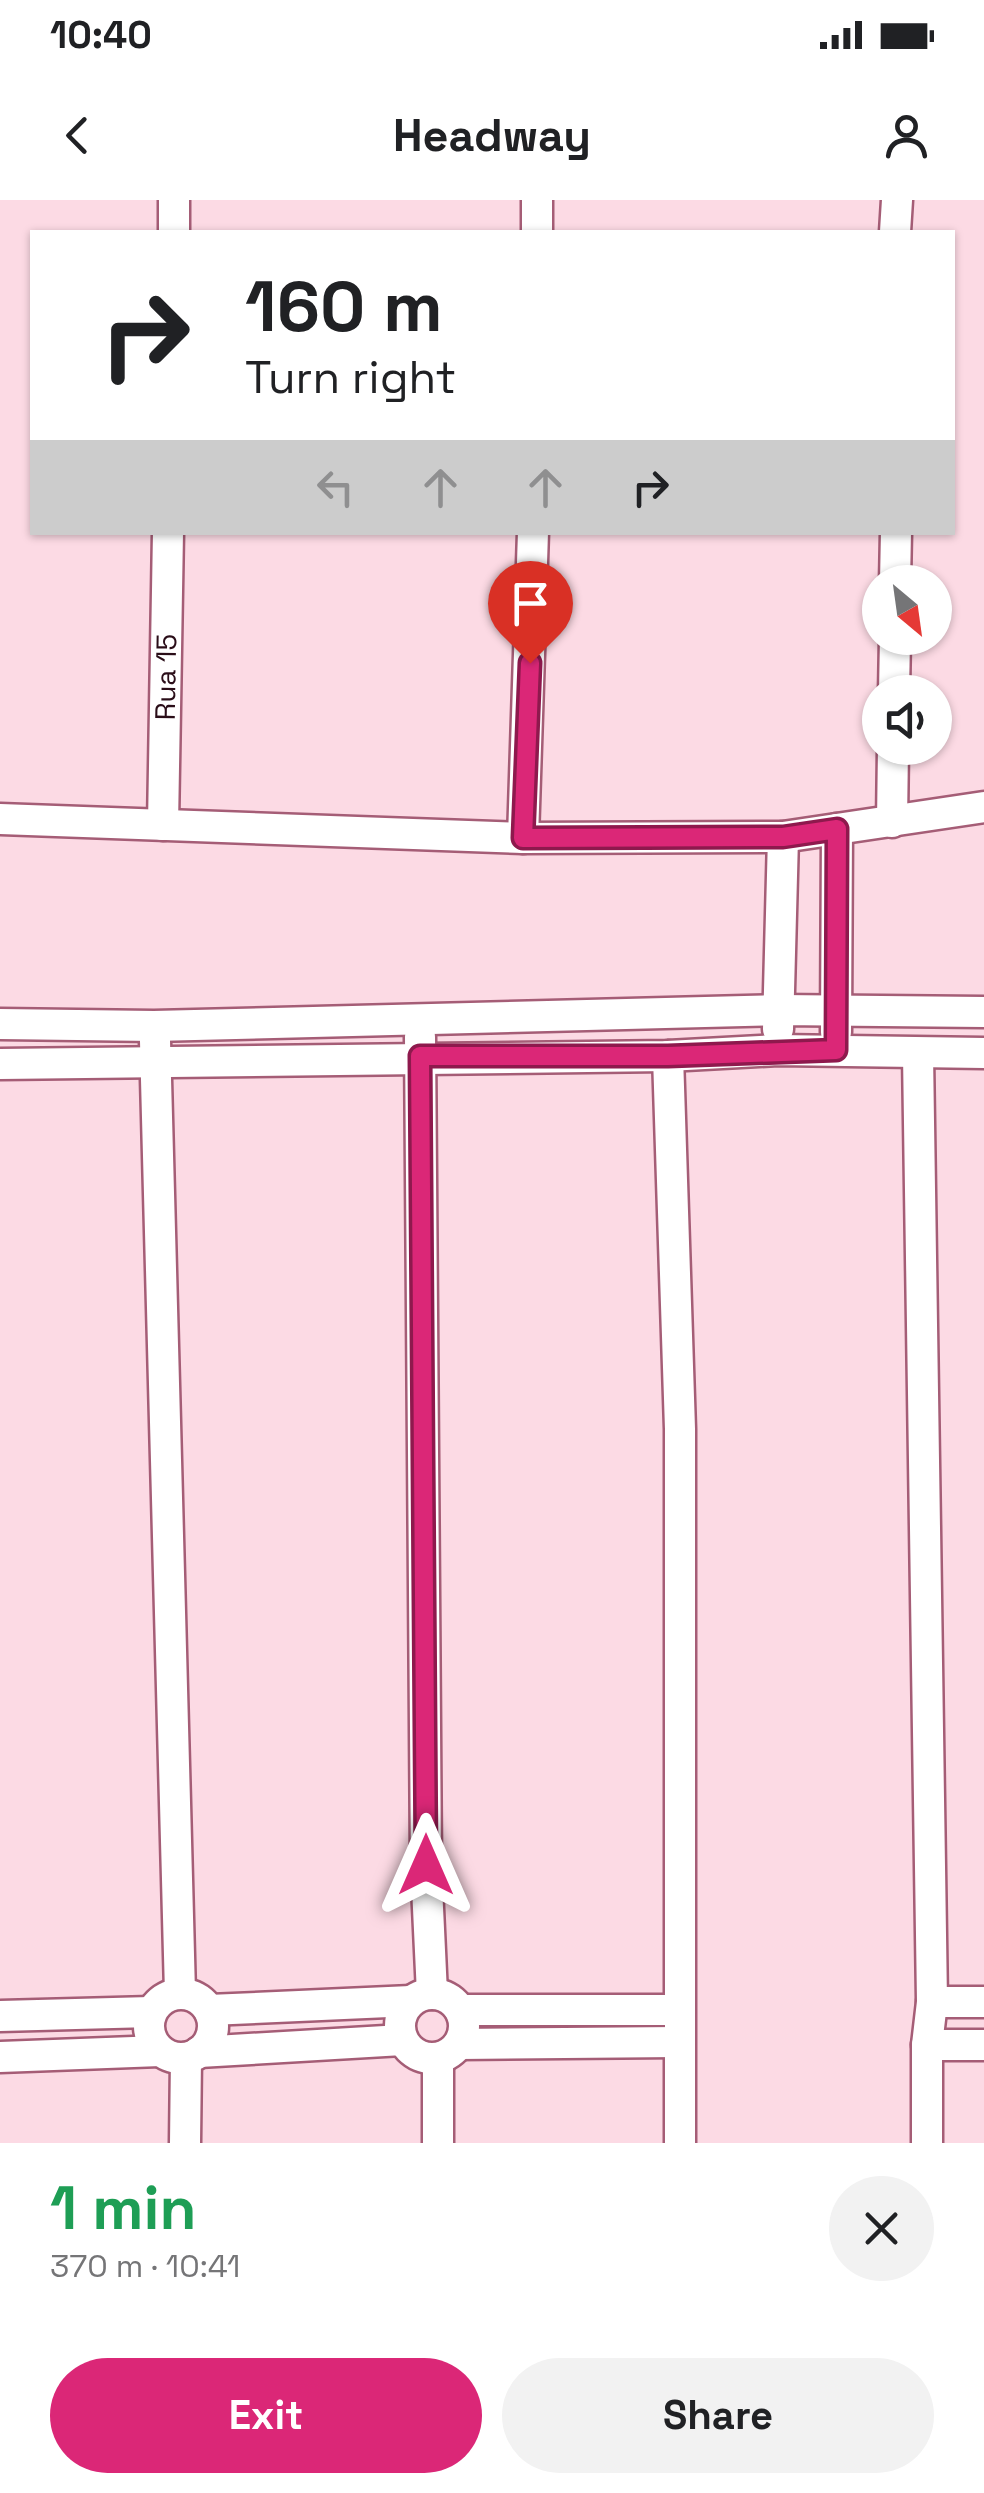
<!DOCTYPE html>
<html lang="en">
<head>
<meta charset="utf-8">
<style>
	body { margin:0; font-family:"Space Grotesk",sans-serif; background:#f2f2f2; color:#202124; height:100vh; display:flex; flex-direction:column; font-size:38px; white-space:nowrap }
	* { box-sizing:border-box; margin:0 }
	p { font-size:32px; color:#757577 }
	.icon { flex:none; width:55px; height:55px; fill:none; stroke:currentColor; stroke-width:2; stroke-linecap:round; stroke-linejoin:round }
	.map { position:relative; height:1943px; overflow:hidden }
	.details { display:flex; flex-direction:column; background:#fff; flex:1 }
	.details>* { flex:none }
	.banner { position:absolute; left:30px; top:30px; width:925px; height:305px; border-radius:0px; box-shadow:0 2px 8px #0004; background:#fff; color:#202124; overflow:hidden }
	.needle { width:65px; rotate:151deg }
	.buttons { position:absolute; left:862px; top:365px; display:grid; gap:20px }
	.buttons a { display:grid; place-items:center; width:90px; height:90px; border-radius:50%; background:#fff; box-shadow:0 2px 8px #0004; font-size:50px }
	.pin { position:absolute; display:grid; place-items:center; width:85px; height:85px; color:#fff; margin:-102px -42px; border-radius:50% 50% 50% 0; rotate:-45deg; box-shadow:0 0 10px #0007 }
	.pin .icon { rotate:45deg }
	.me { position:absolute; width:110px; margin:-55px; rotate:0deg; stroke-linejoin:round; filter:drop-shadow(0 0 8px #0008) }
	.turn { display:flex; align-items:center; gap:35px; height:210px; padding:0 50px; font-size:45px }
	.turn .icon { width:130px; height:130px; stroke-width:2.5 }
	.turn b { display:block; font-size:70px; line-height:85px }
	.lanes { display:flex; align-items:center; height:95px; padding:0 50px; background:#0003; justify-content:center; gap:50px; direction:ltr }
	.lanes .off { opacity:.35 }
	.round { display:grid; place-items:center; flex:none; width:105px; height:105px; border-radius:52px; background:#f2f2f2 }
	.overview { display:flex; align-items:center; justify-content:space-between; height:170px; padding:0 50px }
	h1 { font-size:60px; font-weight:700; line-height:75px; color:#1e9e55 }
	.action { display:flex; gap:20px; margin-top:auto; padding:20px 50px }
	.action a { flex:1; height:115px; border-radius:60px; background:#db2777; color:#fff; font-size:40px; font-weight:700; line-height:115px; text-align:center }
	.action a+a { background:#f2f2f2; color:#202124 }
	.status { display:flex; justify-content:space-between; align-items:center; height:70px; padding:0 50px; background:#fff; direction:ltr }
	.status svg { height:28px; fill:currentColor }
	header { display:flex; justify-content:space-between; align-items:center; height:130px; padding:0 50px; background:#fff; font-size:45px; font-weight:700 }
	.map>svg:first-child { display:block }
</style>
</head>
<body>
<div class="status"><b>10:40</b><svg viewBox="0 0 49 12"><path d="M0 12V9h3v3zM5 12V6h3v6zM10 12V3h3v9zM15 12V0h3v12zM26 1h20v11H26zM47 4h2v5h-2z"/></svg></div>
<header><svg class="icon" aria-label="back" viewBox="0 0 24 24"><path d="M15 5l-7 7 7 7"/></svg>Headway<svg class="icon" aria-label="person" viewBox="0 0 24 24"><circle cx="12" cy="8" r="4"/><path d="M4 21q1-7 8-7t8 7"/></svg></header>
<div class="map">
<svg width="984" height="1943" viewBox="0 0 984 1943">
	<rect width="100%" height="100%" fill="#fcdae4"/>
	<g fill="none" stroke-linecap="round" stroke-linejoin="round">
		<defs>
			<g id="street">
				<path d="M174 0V32"/>
				<path d="M537 32V0"/>
				<path d="M895 32 897 0"/>
				<path d="M895 382 896 332"/>
				<path d="M894 492 895 438"/>
				<path d="M0 619 523 638 783 637 984 607"/>
				<path d="M892 622 893 548"/>
				<path id="s1" d="M163 625 168 332"/>
				<path d="M523 638 533 332"/>
				<path d="M0 824 154 826 779 810 984 812"/>
				<path d="M778 829 783 637"/>
				<path d="M836 832 837 629"/>
				<path d="M420 837 426 1665 432 1794"/>
				<path d="M155 841 180 1793"/>
				<path d="M918 854 932 1802 927 1845V1943"/>
				<path d="M668 856 680 1229V1943"/>
				<path d="M0 864 668 856 778 850 984 853"/>
				<circle cx="432" cy="1826" r="32"/>
				<circle cx="181" cy="1826" r="32"/>
				<path d="M932 1802H984"/>
				<path d="M209 1810 411 1801"/>
				<path d="M460 1810H679"/>
				<path d="M0 1816 151 1812"/>
				<path d="M459 1844 678 1842"/>
				<path d="M927 1845H984"/>
				<path d="M199 1852 402 1840"/>
				<path d="M0 1857 160 1851"/>
				<path d="M185 1943 186 1858"/>
				<path d="M438 1943V1858"/>
			</g>
		</defs>
		<!-- street casing -->
		<use href="#street" stroke="#a55d76" stroke-width="35"/>
		<!-- street -->
		<use href="#street" stroke="#fff" stroke-width="30"/>
	</g>
	<g fill="none" stroke-linecap="round" stroke-linejoin="round">
		<defs>
			<path id="route" d="M426 1665 420 856H668L836 850 837 629 783 637 523 638 530 463"/>
		</defs>
		<!-- route casing -->
		<use href="#route" stroke="#8e194d" stroke-width="25"/>
		<!-- route -->
		<use href="#route" stroke="#db2777" stroke-width="18"/>
	</g>
	<g text-anchor="middle" stroke-width="9" stroke-linejoin="round" paint-order="stroke">
		<!-- street labels -->
		<g font-size="28" fill="#2a0d18" stroke="#feedf1">
			<text dy="10" stroke="none"><textPath href="#s1" startOffset="148">Rua 15</textPath></text>
		</g>
	</g>
</svg>
<div class="buttons">
<a><svg class="needle" viewBox="-14 -14 28 28"><path d="M0-13l5 13h-10z" fill="#e53935"/><path d="M0 13l5-13h-10z" fill="#757577"/></svg></a>
<a><svg class="icon" aria-label="sound" viewBox="0 0 24 24"><path d="M4 9h4l5-4v14l-5-4H4zM17 9q2 3 0 6"/></svg></a>
</div>
<div class="pin" style="left:530px;top:463px;background:#d93025"><svg class="icon" aria-label="arrive" viewBox="0 0 24 24"><path d="M6 21V4h12l-3 4 3 4H6"/></svg></div>
<svg class="me" style="left:426px;top:1665px" viewBox="-20 -20 40 40"><path d="M0-17L14 15 0 8-14 15z" fill="#db2777" stroke="#fff" stroke-width="4"/></svg>
<div class="banner">
<div class="turn"><svg class="icon" aria-label="right" viewBox="0 0 24 24"><path d="M7 20v-9h11M14 6l5 5-5 5"/></svg><div><b>160 m</b>Turn right</div></div>
<div class="lanes"><svg class="icon off" aria-label="left" viewBox="0 0 24 24"><path d="M17 20v-9H6M10 6l-5 5 5 5"/></svg><svg class="icon off" aria-label="ahead" viewBox="0 0 24 24"><path d="M12 20V5M6 11l6-6 6 6"/></svg><svg class="icon off" aria-label="ahead" viewBox="0 0 24 24"><path d="M12 20V5M6 11l6-6 6 6"/></svg><svg class="icon" aria-label="right" viewBox="0 0 24 24"><path d="M7 20v-9h11M14 6l5 5-5 5"/></svg></div>
</div>
</div>
<section class="details">
<div class="overview"><div><h1>1 min</h1><p>370 m · 10:41</p></div><a class="round"><svg class="icon" aria-label="close" viewBox="0 0 24 24"><path d="M6 6l12 12M18 6L6 18"/></svg></a></div>
<div class="action"><a>Exit</a><a>Share</a></div>
</section>
</body>
</html>
